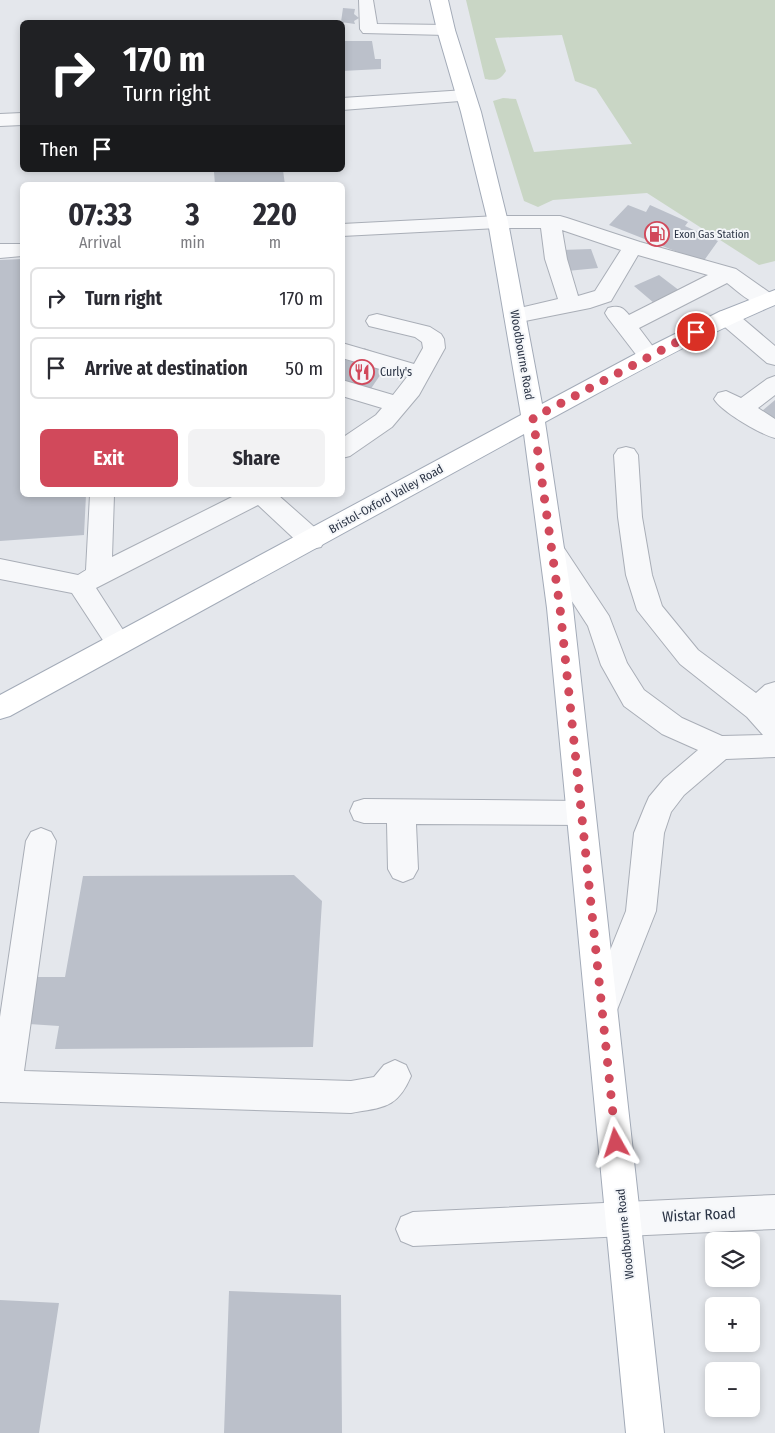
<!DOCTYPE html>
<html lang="en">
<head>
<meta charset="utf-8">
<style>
	body { margin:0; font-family:"Fira Sans Condensed",sans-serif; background:#f2f2f3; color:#2b2b33; height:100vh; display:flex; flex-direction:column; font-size:19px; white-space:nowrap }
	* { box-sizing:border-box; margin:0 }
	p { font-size:16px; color:#7c7c81 }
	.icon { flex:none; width:28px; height:28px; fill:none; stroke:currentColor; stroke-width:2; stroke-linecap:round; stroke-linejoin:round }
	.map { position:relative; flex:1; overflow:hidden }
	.drawer { position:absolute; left:20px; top:182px; width:325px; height:315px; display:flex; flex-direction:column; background:#fff; border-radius:8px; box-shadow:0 2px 8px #0003 }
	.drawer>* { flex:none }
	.hud { position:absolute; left:20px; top:20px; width:325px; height:152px; border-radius:8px; box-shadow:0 2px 8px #0003; background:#202124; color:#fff; overflow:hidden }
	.tools { position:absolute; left:705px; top:1232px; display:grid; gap:10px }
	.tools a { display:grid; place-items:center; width:55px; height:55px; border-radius:8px; background:#fff; box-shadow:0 2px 8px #0003; font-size:25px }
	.pin { position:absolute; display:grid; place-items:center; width:42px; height:42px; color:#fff; margin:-21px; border:2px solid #fff; border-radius:50%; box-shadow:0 1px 5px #0007 }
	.me { position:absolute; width:55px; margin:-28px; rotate:354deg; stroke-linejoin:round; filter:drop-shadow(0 0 4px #0008) }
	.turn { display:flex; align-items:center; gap:18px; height:105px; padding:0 20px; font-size:22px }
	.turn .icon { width:65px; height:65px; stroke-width:2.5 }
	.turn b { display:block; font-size:35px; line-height:42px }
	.then { display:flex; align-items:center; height:48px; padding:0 20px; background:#0003; gap:10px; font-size:19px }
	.eta { display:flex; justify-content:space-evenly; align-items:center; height:85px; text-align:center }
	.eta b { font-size:30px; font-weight:700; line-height:35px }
	.primary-button { display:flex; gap:10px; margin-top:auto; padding:10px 20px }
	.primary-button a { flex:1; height:58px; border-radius:8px; background:#d1495b; color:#fff; font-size:20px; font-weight:700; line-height:58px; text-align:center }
	.primary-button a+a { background:#f2f2f3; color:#2b2b33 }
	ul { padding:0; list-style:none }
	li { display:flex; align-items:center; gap:15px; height:62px; margin:0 10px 8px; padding:0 10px; border:2px solid #e1e1e2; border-radius:8px }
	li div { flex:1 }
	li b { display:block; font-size:19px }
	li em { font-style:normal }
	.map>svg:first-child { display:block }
</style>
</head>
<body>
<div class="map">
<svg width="775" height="1433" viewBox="0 0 775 1433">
	<rect width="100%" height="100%" fill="#e4e7ec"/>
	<!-- green -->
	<path fill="#c9d6c5" d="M466 0H775V261L759 265 647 193 553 200 538 207 524 201 493 101 503 98 516 99 534 152 632 144 596 89 575 81 562 35 495 38 506 71C500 80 496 81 485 79Z"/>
	<!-- building -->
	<path fill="#bbc0ca" d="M343 8 355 9 354 14 359 18 354 21 355 24 341 22Z
		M342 41H372L375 59H381V69L342 71Z
		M259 170H283L285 185H215L214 172Z
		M628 205 646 212 650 205 688 222 685 226 718 241 703 262 609 225Z
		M591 249 598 268 567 271 561 250Z
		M22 259V495H86L84 535 0 541V260Z
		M659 275 680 291 654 303 634 286Z
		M364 348 380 354 385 368 370 390 342 395V359L353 362Z
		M775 400V418L762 411Z
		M294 875 322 901 313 1047 55 1049 59 1026 29 1024 35 977H65L83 876Z
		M229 1291 341 1295 342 1433H224Z
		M0 1300 59 1303 39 1433H0Z"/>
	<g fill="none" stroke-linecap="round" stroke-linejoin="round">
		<defs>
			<path id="minor" d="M359 0H373L377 24 446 25 452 26 455 30 452 34 446 35 363 33 360 29Z
				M466 90 473 92 475 96 473 100 342 110V98Z
				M22 113V125L0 126V114Z
				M498 216H560L567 218 640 242 736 269 773 295 775 301 773 305C755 309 740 293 727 283L639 328 660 356 657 361 649 363 641 361 608 318 605 313 608 308C619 305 623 307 629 315L708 275 638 255 611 301 590 308 515 323 507 321 504 316 507 311 558 299 545 259 541 228H498L342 236V224ZM562 230 621 250 595 291 578 296 567 259Z
				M0 244H22V256L0 258Z
				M727 310 735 312 775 346V365L767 363 719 322 716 317 719 312Z
				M377 314 430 327 441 334 444 339 445 348 419 395 392 427 350 456 342 458V438L376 415 382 408 342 396V380L393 395 407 377 342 358V343L414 364 423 348 422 342 415 337 369 326 366 321 369 316Z
				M775 376V395L758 408 775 419V438C760 434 722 412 714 399L718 393 726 391 741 398 767 379Z
				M626 447 634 449 638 455 642 517 652 575 662 606 698 650 756 693 765 685 775 682V757L726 759 684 795 671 812 664 833 656 911 613 1020 602 1025 591 1020 586 1010 626 911 634 833 645 806 649 797 664 779 698 750 662 734 624 706 601 665 588 626 540 552 544 545 553 543 562 545 609 616 627 663 644 690 682 718 722 736 763 735 747 717 680 664 637 610 626 575 618 517 614 455 618 449Z
				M90 495H114L112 557 236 495H278L321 533 325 540 321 547 312 549 303 547 258 505 96 588 132 644 128 651 119 654 110 651 72 593 0 579V559L78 575 86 570Z
				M364 799 581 801 591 804 595 813 591 822 581 825 416 824 418 869 413 878 403 882 393 878 388 869 387 823H364L354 820 350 811 354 802Z
				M41 828 51 832 56 841 24 1071 351 1081 374 1077 384 1065 395 1060 406 1065 411 1076C397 1109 383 1107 351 1113L0 1102V1017L26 841 31 832Z
				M775 1195V1229L413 1246 401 1241 396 1229 401 1217 413 1212Z"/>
			<path id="major" d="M430 0H448L455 30 481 112 508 222 542 404 641 351 719 312 775 290V305C696 338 621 381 545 422L573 608 664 1433H626L547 608 524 434 10 716 0 719V695L521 415 488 222 461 112 437 30Z"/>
		</defs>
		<!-- minor casing -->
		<use href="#minor" stroke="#a9aeb7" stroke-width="2"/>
		<!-- major casing -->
		<use href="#major" stroke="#a3abb8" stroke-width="2"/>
		<!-- minor -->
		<use href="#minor" fill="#f7f8fa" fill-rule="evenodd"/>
		<!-- major -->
		<use href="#major" fill="#fff" fill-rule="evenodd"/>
	</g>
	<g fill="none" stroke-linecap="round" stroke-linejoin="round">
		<!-- route -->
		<path stroke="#d1495b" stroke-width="9" stroke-dasharray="0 16.2" d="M616 1143 560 608 533 418 696 332"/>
	</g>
	<!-- icons -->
	<defs>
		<symbol id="fuel-ring" viewBox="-11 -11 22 22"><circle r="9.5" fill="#f4f6f9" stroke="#d1495b" stroke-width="1.5"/><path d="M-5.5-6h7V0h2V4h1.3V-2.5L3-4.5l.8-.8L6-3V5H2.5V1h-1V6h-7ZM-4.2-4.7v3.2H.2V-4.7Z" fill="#d1495b"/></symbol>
		<symbol id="restaurant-ring" viewBox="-11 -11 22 22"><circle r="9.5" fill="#f4f6f9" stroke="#d1495b" stroke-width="1.5"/><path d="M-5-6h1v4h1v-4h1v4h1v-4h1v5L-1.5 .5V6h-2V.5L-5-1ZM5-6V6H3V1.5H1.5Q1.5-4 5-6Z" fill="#d1495b"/></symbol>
	</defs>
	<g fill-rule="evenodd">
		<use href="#fuel-ring" x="643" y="220" width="28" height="28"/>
		<use href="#restaurant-ring" x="348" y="358" width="28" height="28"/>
	</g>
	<g text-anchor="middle" stroke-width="4" stroke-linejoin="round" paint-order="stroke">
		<!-- far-poi labels -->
		<g font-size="11" fill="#2b3445" stroke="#f4f6f9" text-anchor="start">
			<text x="674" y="238">Exon Gas Station</text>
		</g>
		<!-- street labels -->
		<g font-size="12" fill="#2b3445" stroke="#f4f6f9">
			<text transform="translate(522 355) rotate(80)" y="4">Woodbourne Road</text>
			<text transform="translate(386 499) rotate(-29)" y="4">Bristol-Oxford Valley Road</text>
			<text transform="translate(625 1234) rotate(-96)" y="4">Woodbourne Road</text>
		</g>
		<!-- poi labels -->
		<g font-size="12" fill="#2b3445" stroke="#f4f6f9" text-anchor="start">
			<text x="380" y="376">Curly's</text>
		</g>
		<!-- near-street labels -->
		<g font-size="15" fill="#2b3445" stroke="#f4f6f9">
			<text transform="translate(699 1215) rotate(-3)" y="5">Wistar Road</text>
		</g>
	</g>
</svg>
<div class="tools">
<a><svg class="icon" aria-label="layers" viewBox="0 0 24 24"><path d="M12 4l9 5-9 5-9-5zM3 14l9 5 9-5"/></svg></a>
<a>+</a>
<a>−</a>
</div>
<div class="pin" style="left:696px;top:332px;background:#d93025"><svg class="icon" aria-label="arrive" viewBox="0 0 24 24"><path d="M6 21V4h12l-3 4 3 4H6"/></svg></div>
<svg class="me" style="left:616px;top:1143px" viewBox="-20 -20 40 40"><path d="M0-17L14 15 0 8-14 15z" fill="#d1495b" stroke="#fff" stroke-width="4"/></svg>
<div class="hud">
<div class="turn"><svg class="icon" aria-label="right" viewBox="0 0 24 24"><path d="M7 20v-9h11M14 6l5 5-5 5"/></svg><div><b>170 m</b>Turn right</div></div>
<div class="then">Then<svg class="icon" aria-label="arrive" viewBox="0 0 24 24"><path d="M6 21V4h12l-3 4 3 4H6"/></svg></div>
</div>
<section class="drawer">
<div class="eta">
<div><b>07:33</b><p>Arrival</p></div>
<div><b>3</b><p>min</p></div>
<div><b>220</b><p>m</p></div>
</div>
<ul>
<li><svg class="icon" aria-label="right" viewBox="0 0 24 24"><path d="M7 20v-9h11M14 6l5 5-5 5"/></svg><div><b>Turn right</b></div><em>170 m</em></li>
<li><svg class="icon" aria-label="arrive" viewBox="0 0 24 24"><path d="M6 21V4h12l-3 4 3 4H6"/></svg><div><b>Arrive at destination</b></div><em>50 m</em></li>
</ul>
<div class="primary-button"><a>Exit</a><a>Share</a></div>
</section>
</div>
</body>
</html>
